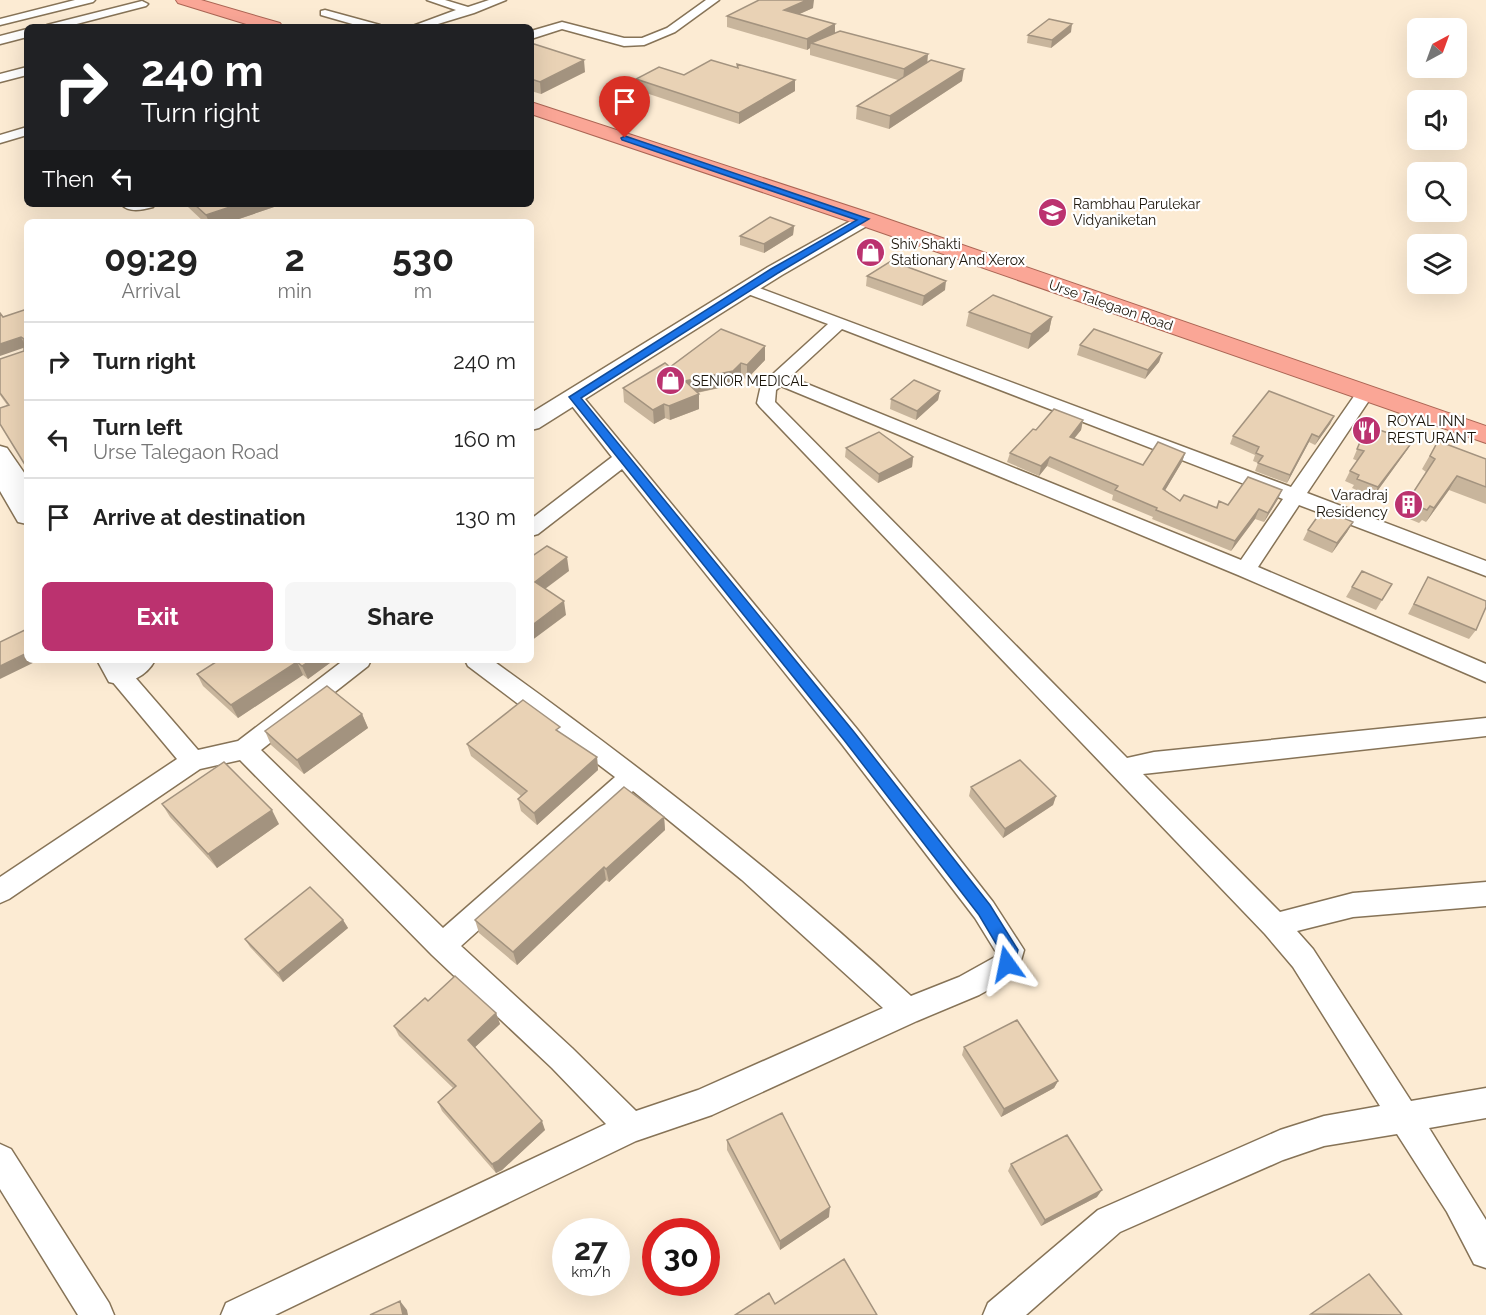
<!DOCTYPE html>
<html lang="en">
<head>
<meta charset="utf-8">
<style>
	body { margin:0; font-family:Raleway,sans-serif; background:#f6f6f6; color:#222; height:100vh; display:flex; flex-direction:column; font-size:22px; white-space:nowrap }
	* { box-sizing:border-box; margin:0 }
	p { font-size:20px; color:#767676 }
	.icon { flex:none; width:33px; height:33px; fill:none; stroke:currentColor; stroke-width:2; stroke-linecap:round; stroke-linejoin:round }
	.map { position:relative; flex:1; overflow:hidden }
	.details { position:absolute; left:24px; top:219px; width:510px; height:444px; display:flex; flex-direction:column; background:#fff; border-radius:9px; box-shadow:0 6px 24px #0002 }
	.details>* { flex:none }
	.guide { position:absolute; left:24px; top:24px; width:510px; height:183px; border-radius:9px; box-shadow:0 6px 24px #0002; background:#202124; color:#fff; overflow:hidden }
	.needle { width:39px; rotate:41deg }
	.buttons { position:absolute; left:1407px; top:18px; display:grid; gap:12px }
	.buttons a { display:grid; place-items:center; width:60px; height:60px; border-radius:9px; background:#fff; box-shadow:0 6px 24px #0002; font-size:30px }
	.speed { position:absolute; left:552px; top:1218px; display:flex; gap:12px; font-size:30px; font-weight:700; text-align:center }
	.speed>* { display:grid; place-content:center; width:78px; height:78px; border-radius:50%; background:#fff; box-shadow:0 6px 24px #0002; line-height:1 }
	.speed small { font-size:15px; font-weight:400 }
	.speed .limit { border:9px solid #d22; background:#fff; color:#111 }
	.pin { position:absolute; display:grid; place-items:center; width:51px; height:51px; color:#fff; margin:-62px -26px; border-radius:50% 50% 50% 0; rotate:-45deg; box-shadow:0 0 6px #0007 }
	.pin .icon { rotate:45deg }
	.me { position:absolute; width:66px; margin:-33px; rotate:348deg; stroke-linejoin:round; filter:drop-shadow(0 0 4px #0008) }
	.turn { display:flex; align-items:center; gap:21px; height:126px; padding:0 18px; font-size:27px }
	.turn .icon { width:78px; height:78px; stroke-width:2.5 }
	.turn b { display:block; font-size:42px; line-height:51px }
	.then { display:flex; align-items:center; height:57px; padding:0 18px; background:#0003; gap:12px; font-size:22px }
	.eta { display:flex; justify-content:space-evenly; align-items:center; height:102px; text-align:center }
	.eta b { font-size:36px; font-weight:700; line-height:42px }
	.action { display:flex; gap:12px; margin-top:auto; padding:12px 18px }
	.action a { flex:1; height:69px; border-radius:9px; background:#bb326f; color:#fff; font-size:24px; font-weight:700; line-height:69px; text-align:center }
	.action a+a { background:#f6f6f6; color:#222 }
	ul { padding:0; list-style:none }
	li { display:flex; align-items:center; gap:18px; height:78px; padding:0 18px; border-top:2px solid #e0e0e0 }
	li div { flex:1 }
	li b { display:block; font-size:22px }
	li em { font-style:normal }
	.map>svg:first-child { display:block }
</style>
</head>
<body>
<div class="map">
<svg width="1486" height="1315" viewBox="0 0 1486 1315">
	<rect width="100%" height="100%" fill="#fcebd3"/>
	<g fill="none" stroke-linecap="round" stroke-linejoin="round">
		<defs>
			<path id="minor" d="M75 0H95L93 2 0 25V19Z
				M427 0H445L468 7 489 0H506L474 13 428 27H410L456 10Z
				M706 0H719L675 32 644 45 624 46 562 29 531 39V31L562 22 624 38H642L667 28Z
				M142 1 148 4 146 6 65 27H45L47 25Z
				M325 10 380 25 382 27H363L321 15V11Z
				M27 29V37L0 44V36Z
				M27 67V75L0 82V74Z
				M27 127V135L0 143V135Z
				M121 204H155L153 207C142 210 129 213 121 204Z
				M746 283 1291 487 1359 389H1371L1374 393 1307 493 1486 561V576L1299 505 1258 567 1486 664V682L1238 575 781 386 776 390 775 402 1127 758 1154 752 1486 718V736L1143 774 1280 912 1353 893 1486 882V906L1353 917 1297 931 1313 949 1411 1101 1486 1088V1118L1429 1128 1486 1220V1268L1474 1264 1447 1212 1397 1134 1324 1146 1283 1160 1120 1232 1026 1315H983L988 1303 1098 1210 1280 1130 1324 1116 1380 1106 1293 967 1265 934 760 407 757 403 761 385 828 324 740 291 738 288ZM842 329 1283 499 1241 560 790 377Z
				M574 392 580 393 857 729 993 902 1024 950 1017 974 979 995 917 1021 712 1115 636 1141 275 1315H221L226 1303 606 1124 552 1068 432 955 240 760 200 769 9 899 0 903V877L177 759 111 680 108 674 111 668 119 665 127 668 198 750 238 741 344 660H371L368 666 261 750 443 928 615 777 468 666 465 660H492C638 765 779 874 911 996L959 977 995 957 996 952 975 918 841 743 622 469 538 534 531 536V519L612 457 565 397 568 393ZM633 791 742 880 883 1008 698 1090 636 1111 572 1048 461 946Z
				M0 446 7 448 27 477V498L20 497 0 466Z
				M0 1144 11 1149 109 1303 114 1315H78L0 1189Z"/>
			<path id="tertiary" d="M865 213 872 215 874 219 872 223 782 275 539 428 531 430V413L768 267Z
				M0 462 9 465 27 495V524L18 522 0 491Z
				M97 660H155C147 676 126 687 109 682Z"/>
			<path id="trunk" d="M176 0H201L280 23 283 27H256L178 3Z
				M531 102 873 214 1486 426V443L857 224 531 114Z"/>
		</defs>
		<!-- minor casing -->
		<use href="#minor" stroke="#867357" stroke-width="3"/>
		<!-- tertiary casing -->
		<use href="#tertiary" stroke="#867357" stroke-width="3"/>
		<!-- trunk casing -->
		<use href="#trunk" stroke="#ab6554" stroke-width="2"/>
		<!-- minor -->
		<use href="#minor" fill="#fff" fill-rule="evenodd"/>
		<!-- tertiary -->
		<use href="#tertiary" fill="#fff" fill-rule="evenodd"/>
		<!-- trunk -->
		<use href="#trunk" fill="#faa696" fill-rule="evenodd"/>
	</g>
	<!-- wall -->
	<path fill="#c8b59c" d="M813 8 799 14 835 24V33L927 62 962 81 889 129 856 119 857 106 898 80 810 55V48L807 50 727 27V16Z
		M1071 32 1051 48 1027 43 1028 35Z
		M531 43 585 72 541 94 531 91Z
		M684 75 795 91 739 124 637 90 636 79Z
		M187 204H283L230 222H204L188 207Z
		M794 226 793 235 764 253 740 245V236Z
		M867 276 945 290 922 306 866 286Z
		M27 309V468L7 405 0 395V359L24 351V348L3 317Z
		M969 312 1052 317 1049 331 1028 349 966 326Z
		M1080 345 1162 353 1159 362 1145 379 1077 355Z
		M765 360 747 379 741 378 733 385 697 393 699 409 670 420 665 418 654 424 624 402 623 388 670 367Z
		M940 391 938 400 916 420 890 409 891 399Z
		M1334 416 1330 424 1315 445 1309 442 1287 483 1255 471 1258 463 1253 461 1255 455 1230 444 1233 436Z
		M1083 420 1081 430 1074 439 1143 465 1185 453 1182 462 1165 490 1180 501 1216 507 1219 501 1228 505 1278 499 1264 522 1255 519 1231 551 1152 519 1153 517 1112 500 1113 495 1047 466 1039 476 1007 462 1010 453 1036 430Z
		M1367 426 1413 441 1407 450 1373 497 1352 488 1354 485 1345 481 1350 471 1358 461 1353 459Z
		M1438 441 1486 459V504L1449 490 1426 522 1422 520 1419 523 1400 515 1407 502 1426 472 1422 469Z
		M846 448 913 457 912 467 878 483 845 457Z
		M1353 522 1347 532 1332 553 1303 540 1308 530Z
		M1428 577 1476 630 1469 639 1408 614Z
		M1392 584 1376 610 1346 597 1352 587Z
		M219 660H334L308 679 303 675 238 718 203 686 197 674Z
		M362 714 368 728 304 774 271 745 265 731Z
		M561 733 597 757 598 770 537 825 521 811 518 799 521 796 471 756 467 744Z
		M971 787 1056 796 1053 805 1003 838 969 796Z
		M162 804 279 824 217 868 170 817Z
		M664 817 665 830 609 882 606 880 517 965 479 933 475 920Z
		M343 920 348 928 283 982 250 947 245 939Z
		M428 1001 496 1013 500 1024 475 1047 545 1130 502 1170 496 1173 442 1111 438 1102 453 1088 399 1036 394 1026Z
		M964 1047 1058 1081 1054 1088 1001 1117 962 1055Z
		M727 1140 829 1217 780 1250 727 1150Z
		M1011 1164 1097 1197 1041 1226 1008 1171Z"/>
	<!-- shaded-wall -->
	<path fill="#a3937f" d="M807 0H814L813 8 784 21V10Z
		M835 24V35L811 43 810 48 807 50V39Z
		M1072 24 1071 32 1051 48 1052 40Z
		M928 54 927 67 903 81 904 69Z
		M584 60 585 72 541 94 540 82Z
		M964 69 962 81 889 129 890 116Z
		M795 80V91L739 124V113Z
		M239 204H283L230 222H209L206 215Z
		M794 226 793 235 764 253V244Z
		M946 281 945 290 922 306 924 296Z
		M1052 317 1049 331 1028 349 1031 334Z
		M21 337 26 347 0 356V344Z
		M765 346V360L747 379V365Z
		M1162 353 1159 362 1145 379 1148 370Z
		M741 363V378L733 385 685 395V381Z
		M940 391 938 400 916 420 917 411Z
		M699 394V409L670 420 669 406Z
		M664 404 665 418 654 424 653 410Z
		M1334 416 1330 424 1315 445 1319 437Z
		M1083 420 1081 430 1067 447 1070 437Z
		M1312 434 1309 442 1287 483 1290 475Z
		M1413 441 1407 450 1373 497 1378 487Z
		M1185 453 1182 462 1160 499 1163 489Z
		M913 457 912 467 878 483 879 474Z
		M1050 457 1047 466 1039 476 1041 466Z
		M1457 476 1449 490 1426 522 1434 508Z
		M1282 490 1278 499 1264 522 1268 513Z
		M1259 509 1255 519 1231 551 1235 541Z
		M1353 522 1347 532 1332 553 1337 543Z
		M567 557 569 571 537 595 535 582Z
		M564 601 566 615 531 641V626Z
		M27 653V660H39L0 679V666Z
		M311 660H334L308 679 302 666Z
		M297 662 303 675 238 718 231 705Z
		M362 714 368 728 304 774 297 760Z
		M597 757 598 770 537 825 534 813Z
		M1056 796 1053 805 1003 838 1005 829Z
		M272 810 279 824 217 868 208 854Z
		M664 817 665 830 609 882 606 869Z
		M604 867 606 880 517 965 513 952Z
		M343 920 348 928 283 982 278 973Z
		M496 1013 500 1024 472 1050 468 1040Z
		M1058 1081 1054 1088 1001 1117 1004 1109Z
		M542 1121 545 1130 502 1170 496 1173 492 1164Z
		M1102 1190 1097 1197 1041 1226 1045 1220Z
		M830 1207 829 1217 780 1250V1241Z
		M400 1301 407 1310 408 1315H403Z"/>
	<!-- building -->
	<path fill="#e9d2b5" stroke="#a3937f" stroke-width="1.5" d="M759 0H807L784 10 835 24 807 39 727 16Z
		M1049 19 1072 24 1052 40 1028 35Z
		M840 31 928 54 904 69 811 43Z
		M531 43 584 60 540 82 531 79Z
		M711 60 738 68 737 64 795 80 739 113 636 79 659 67 684 75Z
		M931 60 964 69 890 116 857 106Z
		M194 204H239L206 215Z
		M770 217 794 226 764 244 740 236Z
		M891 261 946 281 924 296 867 276Z
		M993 295 1052 317 1031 334 969 312Z
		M27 309V468L0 424V408L9 405 0 393V359L24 351V339L21 337 0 344V313L3 317Z
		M721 329 765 346 747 365 741 363 733 371 685 381 699 394 669 406 664 404 653 410 623 388 665 363 670 367Z
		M1094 329 1162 353 1148 370 1080 345Z
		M914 380 940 391 917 411 891 399Z
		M1269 391 1334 416 1319 437 1312 434 1290 475 1258 463 1263 456 1256 453 1259 447 1233 436Z
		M1054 409 1083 420 1070 437 1143 465 1158 442 1185 453 1163 489 1180 501 1184 495 1217 508 1219 501 1228 505 1248 477 1282 490 1268 513 1259 509 1235 541 1156 510 1157 508 1115 490 1118 486 1050 457 1041 466 1010 453 1033 429 1036 430Z
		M1367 426 1413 441 1378 487 1357 479 1359 475 1350 471 1364 451 1357 449Z
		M879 432 913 457 879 474 846 448Z
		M1438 441 1486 459V487L1457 476 1434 508 1430 506 1427 510 1407 502 1435 459 1430 456Z
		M1323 509 1353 522 1337 543 1308 530Z
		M547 546 567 557 535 582 564 601 531 626V557Z
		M1362 571 1392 584 1382 600 1352 587Z
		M1428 577 1486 601V607L1476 630 1414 604Z
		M27 629V653L0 666V642Z
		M219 660H311L302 666 297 662 231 705 197 674Z
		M327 686 362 714 297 760 265 731Z
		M523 700 560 727 556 730 597 757 534 813 518 799 527 791 467 744Z
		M1020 760 1056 796 1005 829 971 787Z
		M224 762 272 810 208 854 162 804Z
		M624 787 664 817 606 869 604 867 513 952 475 920Z
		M310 887 343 920 278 973 245 939Z
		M455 976 496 1013 468 1040 542 1121 498 1161 492 1164 438 1102 456 1086 394 1026 425 998 428 1001Z
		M1017 1020 1058 1081 1004 1109 964 1047Z
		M782 1113 830 1207 780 1241 727 1140Z
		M1067 1135 1102 1190 1045 1220 1011 1164Z
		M844 1259 877 1315H735L769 1293 775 1304Z
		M1369 1274 1402 1315 1311 1314Z
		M400 1301 403 1315H370Z"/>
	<!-- route -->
	<path fill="#1a73e8" stroke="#114b97" stroke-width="1.5" d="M625 136 869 219 778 273 581 398 854 732 990 905 1018 950 1013 970 1007 972 1001 970 999 964 1001 952 979 915 844 740 569 397 771 269 857 220 622 140 621 138Z"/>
	<!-- icons -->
	<defs>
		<symbol id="school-disc" viewBox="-11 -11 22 22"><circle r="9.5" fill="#bb326f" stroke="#fff"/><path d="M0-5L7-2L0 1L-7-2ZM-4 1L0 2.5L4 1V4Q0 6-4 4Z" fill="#fff"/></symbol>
		<symbol id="shop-disc" viewBox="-11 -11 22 22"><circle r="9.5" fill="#bb326f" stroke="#fff"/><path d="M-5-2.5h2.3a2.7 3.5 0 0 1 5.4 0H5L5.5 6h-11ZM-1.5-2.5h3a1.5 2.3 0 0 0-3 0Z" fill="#fff"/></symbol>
		<symbol id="restaurant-disc" viewBox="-11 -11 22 22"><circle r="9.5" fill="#bb326f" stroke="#fff"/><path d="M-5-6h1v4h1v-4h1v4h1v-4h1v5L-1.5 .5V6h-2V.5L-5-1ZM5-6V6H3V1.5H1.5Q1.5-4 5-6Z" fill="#fff"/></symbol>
		<symbol id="building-disc" viewBox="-11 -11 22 22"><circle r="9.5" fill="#bb326f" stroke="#fff"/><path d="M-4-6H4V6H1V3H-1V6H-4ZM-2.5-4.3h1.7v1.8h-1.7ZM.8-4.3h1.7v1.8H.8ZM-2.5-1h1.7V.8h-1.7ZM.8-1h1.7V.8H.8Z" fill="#fff"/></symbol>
	</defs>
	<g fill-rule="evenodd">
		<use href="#school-disc" x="1036" y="196" width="33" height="33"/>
		<use href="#shop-disc" x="854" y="236" width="33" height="33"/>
		<use href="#shop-disc" x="654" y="364" width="33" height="33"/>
		<use href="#restaurant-disc" x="1350" y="414" width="33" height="33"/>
		<use href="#building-disc" x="1392" y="488" width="33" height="33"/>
	</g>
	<g text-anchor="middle" stroke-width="4.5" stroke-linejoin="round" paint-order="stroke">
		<!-- far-poi labels -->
		<g font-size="14" fill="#1c150a" stroke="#fff" text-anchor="start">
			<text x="1073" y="209">Rambhau Parulekar<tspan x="1073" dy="16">Vidyaniketan</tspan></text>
			<text x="891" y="249">Shiv Shakti<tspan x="891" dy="16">Stationary And Xerox</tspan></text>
			<text x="692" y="386">SENIOR MEDICAL</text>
		</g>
		<!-- far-street labels -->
		<g font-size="14" fill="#1c150a" stroke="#fff">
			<text transform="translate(1111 305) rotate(19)" y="5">Urse Talegaon Road</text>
		</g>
		<!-- poi labels -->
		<g font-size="15" fill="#1c150a" stroke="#fff" text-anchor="start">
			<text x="1387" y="426">ROYAL INN<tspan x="1387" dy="17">RESTURANT</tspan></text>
			<text x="1388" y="500" text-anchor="end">Varadraj<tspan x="1388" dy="17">Residency</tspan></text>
		</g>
	</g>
</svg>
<div class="buttons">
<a><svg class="needle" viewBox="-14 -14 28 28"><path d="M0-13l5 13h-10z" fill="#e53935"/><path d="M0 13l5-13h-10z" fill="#767676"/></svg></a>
<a><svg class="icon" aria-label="sound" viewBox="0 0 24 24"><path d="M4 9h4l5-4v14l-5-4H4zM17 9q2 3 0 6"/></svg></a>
<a><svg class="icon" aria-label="search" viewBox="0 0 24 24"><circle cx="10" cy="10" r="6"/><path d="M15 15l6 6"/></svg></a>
<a><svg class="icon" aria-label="layers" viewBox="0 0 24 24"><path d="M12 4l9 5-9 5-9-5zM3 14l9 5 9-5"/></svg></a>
</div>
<div class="speed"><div>27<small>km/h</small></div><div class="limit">30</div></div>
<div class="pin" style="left:625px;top:138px;background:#d93025"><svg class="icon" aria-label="arrive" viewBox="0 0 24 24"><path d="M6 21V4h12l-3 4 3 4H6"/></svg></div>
<svg class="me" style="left:1007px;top:964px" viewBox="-20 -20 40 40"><path d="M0-17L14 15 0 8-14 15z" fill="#1a73e8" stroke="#fff" stroke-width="4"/></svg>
<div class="guide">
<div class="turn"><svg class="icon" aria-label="right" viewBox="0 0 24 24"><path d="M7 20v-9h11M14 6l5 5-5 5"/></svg><div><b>240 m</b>Turn right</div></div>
<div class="then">Then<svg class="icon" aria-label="left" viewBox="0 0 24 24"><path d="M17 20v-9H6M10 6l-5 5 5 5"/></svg></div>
</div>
<section class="details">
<div class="eta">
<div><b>09:29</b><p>Arrival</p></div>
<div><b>2</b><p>min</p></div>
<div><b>530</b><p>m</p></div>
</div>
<ul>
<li><svg class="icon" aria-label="right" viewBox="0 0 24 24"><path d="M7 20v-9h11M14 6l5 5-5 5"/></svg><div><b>Turn right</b></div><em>240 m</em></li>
<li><svg class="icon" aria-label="left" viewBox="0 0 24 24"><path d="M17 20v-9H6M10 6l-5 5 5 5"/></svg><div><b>Turn left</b><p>Urse Talegaon Road</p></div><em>160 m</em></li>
<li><svg class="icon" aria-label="arrive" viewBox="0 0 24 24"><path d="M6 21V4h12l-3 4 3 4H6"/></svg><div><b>Arrive at destination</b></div><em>130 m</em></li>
</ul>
<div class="action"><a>Exit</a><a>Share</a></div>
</section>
</div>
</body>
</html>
